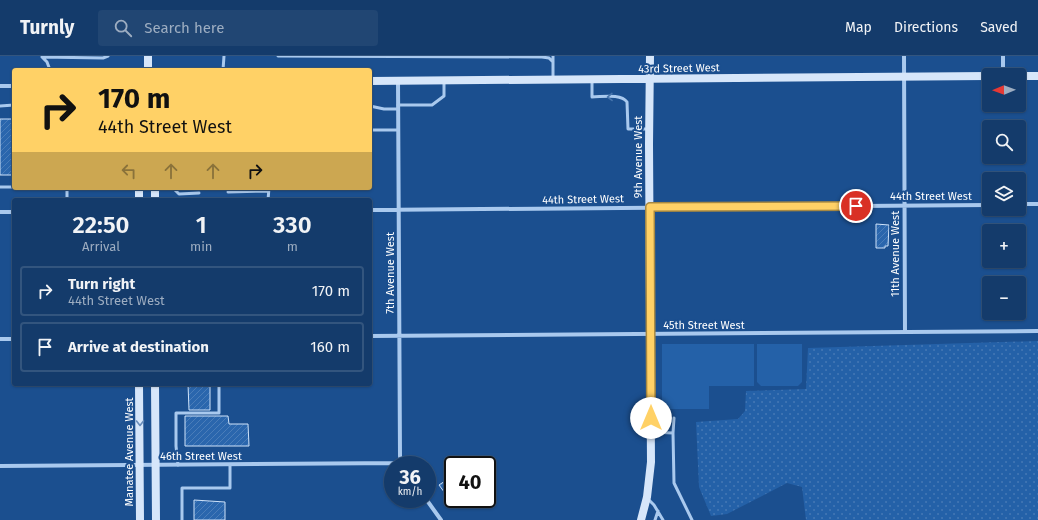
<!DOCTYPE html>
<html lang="en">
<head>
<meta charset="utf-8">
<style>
	body { margin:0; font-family:"Fira Sans",sans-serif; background:#214673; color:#f1f3f6; height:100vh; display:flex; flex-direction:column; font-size:15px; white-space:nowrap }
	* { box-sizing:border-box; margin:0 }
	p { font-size:13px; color:#9dadc1 }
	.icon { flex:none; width:22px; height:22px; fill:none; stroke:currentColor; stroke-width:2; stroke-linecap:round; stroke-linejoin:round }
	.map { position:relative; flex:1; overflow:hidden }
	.sheet { position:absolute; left:12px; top:142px; width:360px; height:188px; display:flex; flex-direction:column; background:#143b6b; border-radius:4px; box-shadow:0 1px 3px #0004,0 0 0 1px #33557e }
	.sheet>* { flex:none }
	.top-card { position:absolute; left:12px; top:12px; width:360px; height:122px; border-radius:4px; box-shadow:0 1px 3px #0004,0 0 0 1px #33557e; background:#ffd166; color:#111; overflow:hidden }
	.needle { width:26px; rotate:269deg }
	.buttons { position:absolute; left:982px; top:12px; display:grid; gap:8px }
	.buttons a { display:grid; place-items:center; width:44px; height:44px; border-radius:4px; background:#143b6b; box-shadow:0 1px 3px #0004,0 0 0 1px #33557e; font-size:20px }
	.speed { position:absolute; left:384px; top:400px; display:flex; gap:8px; font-size:20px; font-weight:700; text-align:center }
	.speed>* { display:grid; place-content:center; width:52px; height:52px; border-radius:50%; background:#143b6b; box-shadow:0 1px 3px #0004,0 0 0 1px #33557e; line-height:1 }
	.speed small { font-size:10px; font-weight:400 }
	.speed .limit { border:2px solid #111; border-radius:6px; background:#fff; color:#111 }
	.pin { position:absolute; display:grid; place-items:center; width:34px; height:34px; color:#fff; margin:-17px; border:2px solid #fff; border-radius:50%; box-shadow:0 1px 4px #0007 }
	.me { position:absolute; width:44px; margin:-22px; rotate:0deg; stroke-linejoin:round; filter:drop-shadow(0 0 3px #0008) }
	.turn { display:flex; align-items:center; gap:14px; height:84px; padding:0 20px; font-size:18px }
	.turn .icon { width:52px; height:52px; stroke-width:2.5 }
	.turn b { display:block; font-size:28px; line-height:34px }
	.lanes { display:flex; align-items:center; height:38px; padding:0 20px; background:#0003; justify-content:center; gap:20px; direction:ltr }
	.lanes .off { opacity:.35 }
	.eta { display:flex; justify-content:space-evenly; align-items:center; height:68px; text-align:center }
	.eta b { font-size:24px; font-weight:600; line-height:28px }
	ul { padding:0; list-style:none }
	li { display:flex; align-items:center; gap:12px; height:50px; margin:0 8px 6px; padding:0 12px; border:2px solid #33557e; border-radius:4px }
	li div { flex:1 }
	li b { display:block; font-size:15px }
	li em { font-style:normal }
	header { display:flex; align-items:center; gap:24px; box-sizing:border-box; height:56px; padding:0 20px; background:#143b6b; border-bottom:1px solid #33557e }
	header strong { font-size:19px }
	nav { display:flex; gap:22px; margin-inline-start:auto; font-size:14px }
	.search { width:280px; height:36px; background:#214673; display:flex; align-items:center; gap:10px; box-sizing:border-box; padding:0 14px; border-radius:4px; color:#9dadc1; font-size:15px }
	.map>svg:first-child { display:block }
</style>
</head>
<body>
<header>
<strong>Turnly</strong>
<div class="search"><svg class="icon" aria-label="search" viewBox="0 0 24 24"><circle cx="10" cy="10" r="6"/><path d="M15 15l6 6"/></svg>Search here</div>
<nav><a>Map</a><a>Directions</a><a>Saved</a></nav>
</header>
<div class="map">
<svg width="1038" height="464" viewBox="0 0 1038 464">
	<defs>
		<pattern id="grass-dots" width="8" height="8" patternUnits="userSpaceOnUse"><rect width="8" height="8" fill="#2461a8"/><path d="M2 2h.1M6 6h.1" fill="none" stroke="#4579b5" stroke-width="1.8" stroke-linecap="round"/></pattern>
		<pattern id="building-hatch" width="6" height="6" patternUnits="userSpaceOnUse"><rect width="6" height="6" fill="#2a66ad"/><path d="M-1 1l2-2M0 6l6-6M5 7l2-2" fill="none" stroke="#4a7db9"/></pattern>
	</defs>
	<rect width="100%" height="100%" fill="#1b4f8f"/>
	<!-- grass -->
	<path fill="url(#grass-dots)" d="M1038 285V464H806L802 431 787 427 727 458 711 460 699 431 696 366 738 363 745 355 746 335 806 333 808 292Z"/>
	<!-- park -->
	<path fill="#2461a8" d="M662 288H754V330H709V353H662Z
		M757 288H802V326L798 330H761L757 326Z"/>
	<!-- building -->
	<path fill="url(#building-hatch)" stroke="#cfe3fa" d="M0 63H14V119H0Z
		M876 168 889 169 888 190H885V192H876Z
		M188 328H210V354H189Z
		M185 360H228L229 368H248L249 390H185Z
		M448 423 453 429V443H470L458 452 453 445V448L439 429Z
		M194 444 225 446V464H194Z"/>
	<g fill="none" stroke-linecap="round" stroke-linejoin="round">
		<!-- lane -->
		<path stroke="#a9c9ee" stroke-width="3" d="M278 0 542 1 549 2 553 6
			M42 1 103 2 108 0
			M42 1 47 6 50 14
			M223 14 224 0
			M553 22V0
			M592 24V41C602 41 621 37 627 46L628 73H649
			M398 49H432L444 40V25
			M0 50 14 49
			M370 50 384 53H398
			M370 74H398
			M0 131H14
			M67 132V144
			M174 132 175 134 179 138 199 137
			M228 136 268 135
			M268 144 269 132
			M220 329H241L243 328
			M651 376 673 377 674 427 692 464
			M673 377 674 362
			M178 409 176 390V357H219V328
			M648 443 654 449 663 464
			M182 464V432H230V409
			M655 464 658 455"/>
		<!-- street -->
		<path stroke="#a9c9ee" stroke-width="4" d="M904 0 905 276
			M1003 0V19
			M398 24 400 400 402 409
			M0 30H14
			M1019 148H1038
			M370 154 989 149
			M0 156H14
			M370 280 1038 275
			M0 283H14
			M0 410 402 407
			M426 443 441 464"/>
		<!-- secondary -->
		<path stroke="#d6e6fa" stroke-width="8" d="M148 14V0
			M1019 20H1038
			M370 25 989 20
			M139 132V144
			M155 132V144
			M139 328 140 464
			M155 328 156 464
			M641 464 647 441 651 406 649 88 650 0"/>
	</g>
	<!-- one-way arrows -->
	<defs><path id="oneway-chevron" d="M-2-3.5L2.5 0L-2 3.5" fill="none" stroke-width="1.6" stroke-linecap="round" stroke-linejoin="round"/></defs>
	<use stroke="#4674ac" href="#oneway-chevron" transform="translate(610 41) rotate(179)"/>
	<use stroke="#668bba" href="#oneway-chevron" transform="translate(140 367) rotate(90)"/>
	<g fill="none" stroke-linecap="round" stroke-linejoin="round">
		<defs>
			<path id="route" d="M651 362 650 151 856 150"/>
		</defs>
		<!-- route casing -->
		<use href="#route" stroke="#a68842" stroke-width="10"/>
		<!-- route -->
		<use href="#route" stroke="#ffd166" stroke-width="7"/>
	</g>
	<g text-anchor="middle" stroke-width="4" stroke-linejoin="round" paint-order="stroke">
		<!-- street labels -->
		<g font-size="11" fill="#fff" stroke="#1b4f8f">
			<text transform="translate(679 12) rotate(-1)" y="4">43rd Street West</text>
			<text transform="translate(638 101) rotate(-90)" y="4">9th Avenue West</text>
			<text x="931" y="144">44th Street West</text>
			<text transform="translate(583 143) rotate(-1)" y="4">44th Street West</text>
			<text transform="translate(895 198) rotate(-90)" y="4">11th Avenue West</text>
			<text transform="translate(390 217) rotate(-90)" y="4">7th Avenue West</text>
			<text x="704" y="273">45th Street West</text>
			<text transform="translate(129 396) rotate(-90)" y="4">Manatee Avenue West</text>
			<text x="201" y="404">46th Street West</text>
		</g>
	</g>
</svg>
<div class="buttons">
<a><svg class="needle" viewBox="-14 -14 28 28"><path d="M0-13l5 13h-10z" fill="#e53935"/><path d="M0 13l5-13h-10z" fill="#9dadc1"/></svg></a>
<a><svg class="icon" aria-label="search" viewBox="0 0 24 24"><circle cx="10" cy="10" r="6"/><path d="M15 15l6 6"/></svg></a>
<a><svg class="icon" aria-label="layers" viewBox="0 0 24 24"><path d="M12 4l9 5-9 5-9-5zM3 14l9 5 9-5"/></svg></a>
<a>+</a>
<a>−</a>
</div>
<div class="speed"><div>36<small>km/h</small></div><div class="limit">40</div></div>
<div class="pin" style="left:856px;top:150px;background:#d93025"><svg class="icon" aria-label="arrive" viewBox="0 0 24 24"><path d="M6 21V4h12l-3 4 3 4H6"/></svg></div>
<svg class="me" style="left:651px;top:362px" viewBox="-20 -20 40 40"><circle r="19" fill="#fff"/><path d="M0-13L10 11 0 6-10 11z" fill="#ffd166"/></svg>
<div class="top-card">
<div class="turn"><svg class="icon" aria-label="right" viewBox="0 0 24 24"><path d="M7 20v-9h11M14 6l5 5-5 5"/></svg><div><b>170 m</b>44th Street West</div></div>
<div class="lanes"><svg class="icon off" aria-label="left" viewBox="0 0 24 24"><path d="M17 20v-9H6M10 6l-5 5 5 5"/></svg><svg class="icon off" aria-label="ahead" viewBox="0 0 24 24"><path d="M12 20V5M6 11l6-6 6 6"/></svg><svg class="icon off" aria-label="ahead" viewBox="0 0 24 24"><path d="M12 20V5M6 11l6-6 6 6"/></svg><svg class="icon" aria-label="right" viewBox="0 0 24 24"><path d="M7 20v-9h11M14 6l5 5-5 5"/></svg></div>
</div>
<section class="sheet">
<div class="eta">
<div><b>22:50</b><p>Arrival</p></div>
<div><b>1</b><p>min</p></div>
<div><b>330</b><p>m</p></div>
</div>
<ul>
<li><svg class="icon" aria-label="right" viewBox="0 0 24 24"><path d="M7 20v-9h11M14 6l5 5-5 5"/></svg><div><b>Turn right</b><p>44th Street West</p></div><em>170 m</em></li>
<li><svg class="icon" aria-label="arrive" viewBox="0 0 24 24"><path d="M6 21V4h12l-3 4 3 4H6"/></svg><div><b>Arrive at destination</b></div><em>160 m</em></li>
</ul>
</section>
</div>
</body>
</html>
